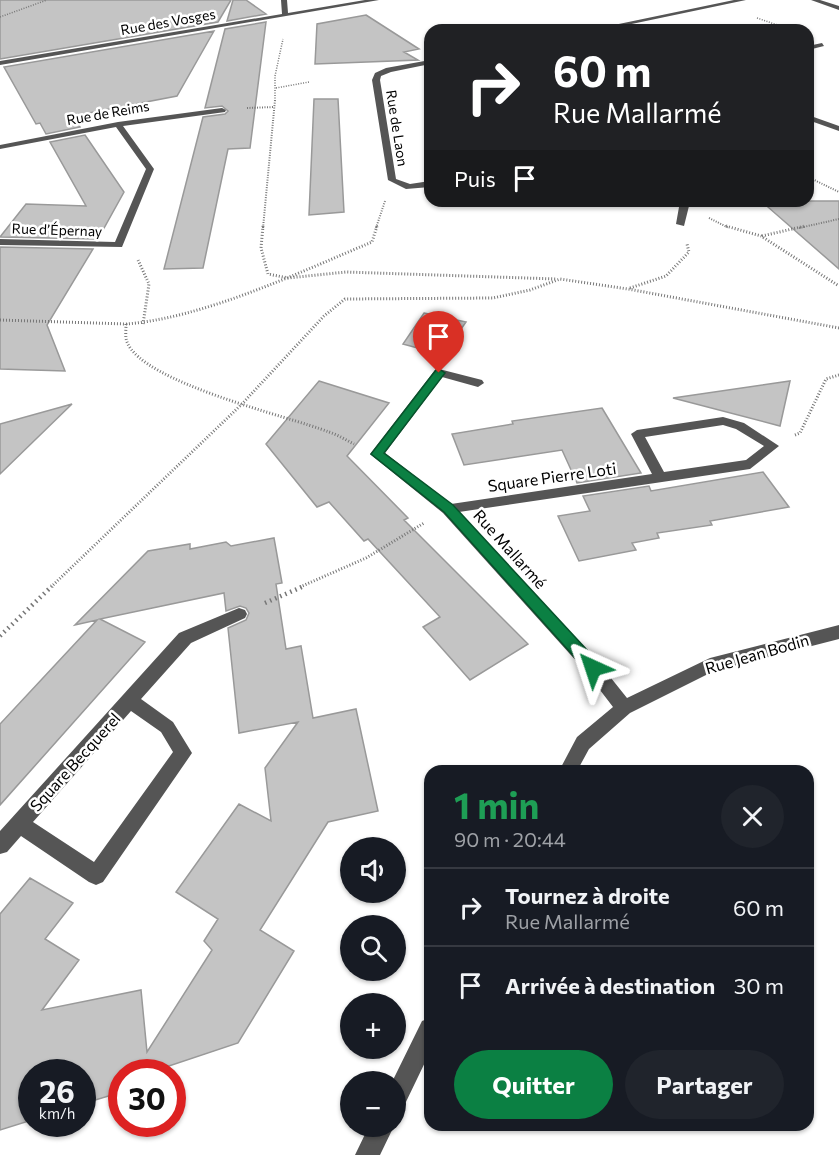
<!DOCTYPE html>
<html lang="fr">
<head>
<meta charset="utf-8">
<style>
	body { margin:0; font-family:Commissioner,sans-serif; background:#20242c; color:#f1f3f6; height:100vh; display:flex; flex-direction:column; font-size:22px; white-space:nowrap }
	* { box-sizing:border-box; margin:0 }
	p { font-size:20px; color:#9ea1a6 }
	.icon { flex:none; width:33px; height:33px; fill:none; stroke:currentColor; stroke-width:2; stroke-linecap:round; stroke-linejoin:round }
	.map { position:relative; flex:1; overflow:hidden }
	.drawer { position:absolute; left:424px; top:765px; width:390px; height:366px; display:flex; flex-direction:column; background:#171b24; border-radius:18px; box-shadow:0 2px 4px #0004 }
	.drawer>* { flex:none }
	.banner { position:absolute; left:424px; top:24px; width:390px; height:183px; border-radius:18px; box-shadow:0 2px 4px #0004; background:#202124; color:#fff; overflow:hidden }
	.fabs { position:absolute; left:340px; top:837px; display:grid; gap:12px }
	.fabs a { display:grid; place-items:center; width:66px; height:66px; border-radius:50%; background:#171b24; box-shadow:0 2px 4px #0004; font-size:30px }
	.speed { position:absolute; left:18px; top:1059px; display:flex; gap:12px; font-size:30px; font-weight:700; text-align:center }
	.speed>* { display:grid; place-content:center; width:78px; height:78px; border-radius:50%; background:#171b24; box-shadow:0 2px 4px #0004; line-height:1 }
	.speed small { font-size:15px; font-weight:400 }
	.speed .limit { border:9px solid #d22; background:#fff; color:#111 }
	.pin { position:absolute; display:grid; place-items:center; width:51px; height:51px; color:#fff; margin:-62px -26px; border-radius:50% 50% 50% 0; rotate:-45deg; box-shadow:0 0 6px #0007 }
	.pin .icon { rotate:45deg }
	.me { position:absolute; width:66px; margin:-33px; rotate:318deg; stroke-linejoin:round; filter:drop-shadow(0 0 4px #0008) }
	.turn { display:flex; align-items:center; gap:21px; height:126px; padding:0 30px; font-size:27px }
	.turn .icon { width:78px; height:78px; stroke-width:2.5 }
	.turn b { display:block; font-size:42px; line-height:51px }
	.then { display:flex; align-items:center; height:57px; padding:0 30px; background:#0003; gap:12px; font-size:22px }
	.round { display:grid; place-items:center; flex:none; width:63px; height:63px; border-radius:32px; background:#20242c }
	.headline { display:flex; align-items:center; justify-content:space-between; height:102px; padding:0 30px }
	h1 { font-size:36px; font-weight:700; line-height:45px; color:#1e9e55 }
	.action { display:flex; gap:12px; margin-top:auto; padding:12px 30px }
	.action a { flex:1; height:69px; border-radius:36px; background:#0b8043; color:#fff; font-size:24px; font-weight:700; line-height:69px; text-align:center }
	.action a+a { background:#20242c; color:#f1f3f6 }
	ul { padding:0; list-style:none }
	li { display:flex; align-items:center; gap:18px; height:78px; padding:0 30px; border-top:2px solid #363941 }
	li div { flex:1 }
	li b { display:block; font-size:22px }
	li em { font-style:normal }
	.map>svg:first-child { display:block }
</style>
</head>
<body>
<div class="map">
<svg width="839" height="1155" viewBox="0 0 839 1155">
	<rect width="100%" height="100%" fill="#fff"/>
	<!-- building -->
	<path fill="#c4c4c4" stroke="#999" stroke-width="1.5" d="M0 0H231L218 22 0 59Z
		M233 0H246L266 14 227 21Z
		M366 15 419 49 404 52 418 60 315 64 317 24Z
		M266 22 250 148 228 149 203 268 164 269 203 117 225 114 228 111 222 106 205 108 225 29Z
		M214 31 177 96 73 116 80 127 46 134 40 123 36 124 4 67Z
		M314 99H338L344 212 309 215Z
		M85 135 124 192 98 239 0 237 26 204 86 206 50 142Z
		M761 201H839V269Z
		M0 247 93 249 47 325 65 371 0 369Z
		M424 313 466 322 443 355 403 344Z
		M319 381 389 403 347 456 408 518 404 520 528 644 470 680 423 627 440 617 368 539 364 541 329 502 317 507 266 444Z
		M790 381 780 426 673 398Z
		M72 404 0 474V424Z
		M602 408 641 473 577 483 562 450 464 465 452 434 513 424 512 421Z
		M763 472 789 507 710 521 712 525 657 533 659 538 632 543 636 550 579 561 558 516 590 511 583 496 649 486 651 491Z
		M274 538 282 583 276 584 286 649 301 646 313 718 356 709 378 811 328 822 260 930 294 951 238 1043 151 1072H122V1092L82 1104V1072H32V1120L0 1130V914L30 878 73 903 45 939 79 960 42 1010 141 990 147 1052 212 950 204 941 218 919 176 892 239 804 271 821 265 768 298 722 239 733 228 628 246 620 249 613 246 608 240 606 226 611 224 593 100 619 145 642 0 805V724L97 620 75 625 148 551 190 544V549L226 542 231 546Z"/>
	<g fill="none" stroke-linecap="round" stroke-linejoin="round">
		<!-- path-far3 -->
		<path stroke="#777" stroke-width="1.5" stroke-dasharray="1 1.5" stroke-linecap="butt" d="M0 17 47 0
			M757 18 792 30
			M276 88 309 82
			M275 101V76L283 39"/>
		<!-- path-far2 -->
		<path stroke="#777" stroke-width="2" stroke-dasharray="1 1.5" stroke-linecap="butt" d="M247 108 274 107
			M808 177 839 192
			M709 218 729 228
			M263 228 275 100
			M376 228 385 201
			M799 228 839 219"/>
		<!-- path-far1 -->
		<path stroke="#777" stroke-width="3" stroke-dasharray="1 2" stroke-linecap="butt" d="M263 226 261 248 268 274 288 278 346 272 556 279
			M726 226 761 236 839 286
			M762 236 805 226
			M138 260 149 284 143 324
			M630 288 666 276 689 252 687 244
			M0 320 126 324C126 330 125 337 127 342 143 383 288 416 329 432 338 435 346 440 354 444
			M126 324C204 318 300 272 372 242L377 226
			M795 435 800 433 826 379 839 375
			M51 587 241 405 324 316 345 299 493 298 530 290 560 279 628 289 839 328
			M300 587 366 558 424 523"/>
		<!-- path -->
		<path stroke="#777" stroke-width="4.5" stroke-dasharray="1.5 4" stroke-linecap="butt" d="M265 603 304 586
			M0 636 52 586"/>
		<!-- minor -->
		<path fill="#555" fill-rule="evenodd" d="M281 0H287L288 13 365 0H379L0 65V61L282 14Z
			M734 0H746L603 30H590Z
			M811 0H820L839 6V10Z
			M822 43 824 46 808 50V46Z
			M430 60V64L391 72 381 76 380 80 396 179 410 184 430 181V187L406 189 388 180 372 80 375 73 386 68Z
			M222 108 226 110 225 112 123 126 154 169 122 247 0 245V239L115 242 146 169 116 127 0 149V145L118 122Z
			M808 115 839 126V131L808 120Z
			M674 201H684L689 206 684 226 676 224 679 207Z
			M439 369 482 380 484 383 478 387 442 377 385 453 451 504 652 474 631 434 637 430 723 417 744 423 779 446 750 469 459 512 599 663 627 698 710 658 839 625V639L714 671 630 713 589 749 577 771H559L577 737 613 707 587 673 443 513 370 454 435 370ZM723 425 736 429 764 446 746 460 664 472 645 437Z
			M239 608 245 610 247 614 245 618 191 643 141 699 173 722 192 753 103 882 96 885 89 882 21 836 7 852 0 854V831L179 633ZM131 711 161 732 173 752 94 862 33 822Z
			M430 1018V1052L404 1106 396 1110V1082H392L422 1021Z
			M369 1126H394L380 1155H355Z"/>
	</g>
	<!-- route -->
	<path fill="#0b8043" stroke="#07532c" stroke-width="1.5" d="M439 369 445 373 384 453 453 505 599 663 601 668 599 672 593 674 588 672 444 512 371 454 436 370Z"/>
	<g text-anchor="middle" stroke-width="5" stroke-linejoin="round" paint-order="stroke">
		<!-- far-street labels -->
		<g font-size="14" fill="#000" stroke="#fff">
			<text transform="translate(168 22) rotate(-10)" y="5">Rue des Vosges</text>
			<text transform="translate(108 113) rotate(-10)" y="5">Rue de Reims</text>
			<text transform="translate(397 128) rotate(81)" y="5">Rue de Laon</text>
			<text transform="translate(57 230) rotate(2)" y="5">Rue d’Épernay</text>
		</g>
		<!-- street labels -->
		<g font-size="16" fill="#000" stroke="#fff">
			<text transform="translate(552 477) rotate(-8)" y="6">Square Pierre Loti</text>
			<text transform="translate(510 549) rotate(48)" y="6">Rue Mallarmé</text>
			<text transform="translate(757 654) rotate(-16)" y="6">Rue Jean Bodin</text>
			<text transform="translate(75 762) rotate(-48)" y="6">Square Becquerel</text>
		</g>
	</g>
</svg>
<div class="fabs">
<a><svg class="icon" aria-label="sound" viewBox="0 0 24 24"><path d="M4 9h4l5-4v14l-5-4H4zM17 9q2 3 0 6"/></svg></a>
<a><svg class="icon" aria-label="search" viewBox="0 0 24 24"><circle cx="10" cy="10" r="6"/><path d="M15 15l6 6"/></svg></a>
<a>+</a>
<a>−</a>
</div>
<div class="speed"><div>26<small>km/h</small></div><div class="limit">30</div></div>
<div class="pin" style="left:439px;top:373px;background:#d93025"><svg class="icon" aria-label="arrive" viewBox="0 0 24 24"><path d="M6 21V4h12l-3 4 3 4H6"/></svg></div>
<svg class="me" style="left:593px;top:668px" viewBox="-20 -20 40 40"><path d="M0-17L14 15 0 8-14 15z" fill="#0b8043" stroke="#fff" stroke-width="4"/></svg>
<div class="banner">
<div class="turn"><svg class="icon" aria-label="right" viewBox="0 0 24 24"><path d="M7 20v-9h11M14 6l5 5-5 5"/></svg><div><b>60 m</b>Rue Mallarmé</div></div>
<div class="then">Puis<svg class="icon" aria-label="arrive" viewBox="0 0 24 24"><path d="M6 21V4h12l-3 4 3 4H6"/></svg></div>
</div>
<section class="drawer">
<div class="headline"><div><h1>1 min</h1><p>90 m · 20:44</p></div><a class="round"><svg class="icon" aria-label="close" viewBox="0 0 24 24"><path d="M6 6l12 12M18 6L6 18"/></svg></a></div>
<ul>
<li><svg class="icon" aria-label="right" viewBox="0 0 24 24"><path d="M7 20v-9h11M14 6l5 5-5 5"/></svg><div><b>Tournez à droite</b><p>Rue Mallarmé</p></div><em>60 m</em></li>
<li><svg class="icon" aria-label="arrive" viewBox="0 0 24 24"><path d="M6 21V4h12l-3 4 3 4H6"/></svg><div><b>Arrivée à destination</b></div><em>30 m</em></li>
</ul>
<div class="action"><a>Quitter</a><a>Partager</a></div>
</section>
</div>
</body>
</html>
